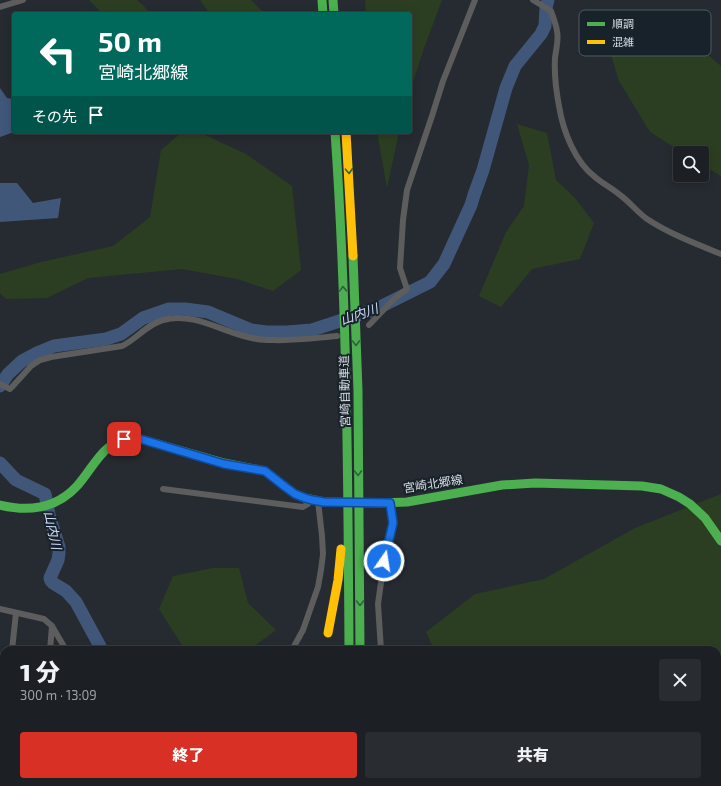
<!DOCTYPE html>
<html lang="ja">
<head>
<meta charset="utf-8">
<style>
	body { margin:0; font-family:"Exo 2","Noto Sans JP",sans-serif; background:#292d31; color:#f1f3f6; height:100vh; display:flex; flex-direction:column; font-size:15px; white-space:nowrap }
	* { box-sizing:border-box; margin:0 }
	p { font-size:13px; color:#a0a3a6 }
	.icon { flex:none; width:22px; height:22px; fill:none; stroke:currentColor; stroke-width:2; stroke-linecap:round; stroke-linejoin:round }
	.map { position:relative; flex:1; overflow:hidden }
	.sheet { position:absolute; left:0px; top:646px; width:721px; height:140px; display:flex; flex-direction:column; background:#1c2024; border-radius:12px 12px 0 0; box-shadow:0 2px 10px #0003,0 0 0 1px #3a3e41 }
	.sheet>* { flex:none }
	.banner { position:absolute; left:12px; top:12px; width:400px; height:122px; border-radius:4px; box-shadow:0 2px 10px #0003,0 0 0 1px #3a3e41; background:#00695c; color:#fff; overflow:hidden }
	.buttons { position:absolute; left:673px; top:146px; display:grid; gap:8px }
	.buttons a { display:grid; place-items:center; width:36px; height:36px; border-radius:4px; background:#1c2024; box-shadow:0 2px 10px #0003,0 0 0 1px #3a3e41; font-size:20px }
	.pin { position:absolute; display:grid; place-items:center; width:34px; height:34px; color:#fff; margin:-17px; border-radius:8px; box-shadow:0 2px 6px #0006 }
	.me { position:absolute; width:44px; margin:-22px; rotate:13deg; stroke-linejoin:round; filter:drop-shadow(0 0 3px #0008) }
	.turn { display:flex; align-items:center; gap:14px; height:84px; padding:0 20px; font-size:18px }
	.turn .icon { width:52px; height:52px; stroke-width:2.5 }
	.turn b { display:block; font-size:28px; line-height:34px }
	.then { display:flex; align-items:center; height:38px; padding:0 20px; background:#0003; gap:8px; font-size:15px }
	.round { display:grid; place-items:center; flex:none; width:42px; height:42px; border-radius:4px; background:#292d31 }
	.overview { display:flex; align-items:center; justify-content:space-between; height:68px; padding:0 20px }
	h1 { font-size:24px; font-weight:800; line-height:30px }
	.cta { display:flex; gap:8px; margin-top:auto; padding:8px 20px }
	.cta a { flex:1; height:46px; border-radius:4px; background:#d93025; color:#fff; font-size:16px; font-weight:800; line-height:46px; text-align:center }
	.cta a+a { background:#292d31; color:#f1f3f6 }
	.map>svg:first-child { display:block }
</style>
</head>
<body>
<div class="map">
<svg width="721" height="786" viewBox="0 0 721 786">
	<rect width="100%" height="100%" fill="#252b30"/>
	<!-- green -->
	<path fill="#2c3e21" d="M89 0H137L145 7 150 14H103Z
		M200 0H251L265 14H210Z
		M365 0H442L424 48 410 92V14H366Z
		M668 21 721 66V176L702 165V153H683L650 132 619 81 606 39Z
		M517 124 547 133 556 180 575 198 594 223 580 259 532 269 501 307 479 296 506 232 524 206 529 165Z
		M182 132H199L246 154 292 186 301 270 273 291 237 279 182 269 88 278 47 298 6 299 0 293V274L41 262 113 246 150 217 161 150Z
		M377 132H399L387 188Z
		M721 494V786H642L644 782H717V650H434L426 632 475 594 544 579 635 528Z
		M213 568H239L248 603 276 630 249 650H185L159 609 173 576Z
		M164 782H222L230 786H163Z
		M509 782H607L612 786H508Z"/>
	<!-- water -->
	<path fill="#41577a" d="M0 88 7 98 14 99V132L0 137Z
		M0 183H17L33 203 61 198 58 218 0 222Z"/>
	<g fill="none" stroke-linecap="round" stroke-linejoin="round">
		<!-- river -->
		<path stroke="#41577a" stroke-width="13" d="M0 386 8 374 22 361 37 353 54 346 106 339 121 334 143 318 169 309H185L208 312 251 330 266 332H287L312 330 376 309 430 282 444 264 471 205 474 195 483 170 506 88 515 66 541 34 545 26 546 8 548 0
			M0 463 16 480 45 494 49 515 59 547V553L58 560 50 578 51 581 53 583 66 591 76 602 102 650"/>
		<!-- street -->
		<path stroke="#5c5d5c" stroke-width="6" d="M533 0 551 11C553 17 556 24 557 31 559 40 556 49 555 58 554 74 556 90 559 106 563 131 575 162 595 177 603 184 612 188 620 195 630 202 637 212 647 219 670 234 696 244 721 254
			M0 7 23 0
			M369 325 395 298 407 289 400 268 403 220 407 190 432 116 443 81 475 0
			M0 384 10 389 12 387 31 366 40 360 51 357 122 346C137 339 147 324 163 320 196 311 226 335 257 339 262 340 268 340 273 340 294 341 315 338 337 336
			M163 489 303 507 308 504 312 500
			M0 609 44 619 52 626 66 650
			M12 650 16 613
			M50 650 52 626
			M292 650 303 630 318 587 321 570 323 554 322 536 318 501
			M381 650 378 604 384 561 393 523 390 503
			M0 725 4 726
			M268 782V786
			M39 786V782
			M77 786 78 782
			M108 786 109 782
			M381 786V782"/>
		<!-- fast -->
		<path stroke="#4caf50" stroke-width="9" d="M322 0 323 14
			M333 0 334 14
			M335 132C347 304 348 477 349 650
			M353 256 358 391 360 650
			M380 503 407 502 502 485 535 483 642 486 661 489 679 497 690 504 705 518 721 541
			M0 505C29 512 56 509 77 486 96 465 103 438 137 438L224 463 265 471 295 494 305 498 324 502
			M361 782V786"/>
		<!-- slow -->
		<path stroke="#ffc107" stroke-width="9" d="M346 132 353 256
			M328 633 338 580 341 549
			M350 782V786"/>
		<!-- fast-bridge -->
		<path stroke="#4caf50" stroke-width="9" d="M324 502 380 503"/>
	</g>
	<!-- one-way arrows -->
	<defs><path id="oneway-chevron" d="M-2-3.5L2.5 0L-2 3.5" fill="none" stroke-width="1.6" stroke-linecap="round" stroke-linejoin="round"/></defs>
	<g stroke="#2f613b">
		<use href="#oneway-chevron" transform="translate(349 171) rotate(87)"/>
		<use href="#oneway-chevron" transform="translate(343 289) rotate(-92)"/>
		<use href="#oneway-chevron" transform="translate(356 343) rotate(89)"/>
		<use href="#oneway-chevron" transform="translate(358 473) rotate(89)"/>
		<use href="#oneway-chevron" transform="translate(360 603) rotate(90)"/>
	</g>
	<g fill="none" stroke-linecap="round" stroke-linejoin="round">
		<defs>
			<path id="route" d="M124 439 137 438 224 464 265 471 284 486 295 494 305 498 312 500 324 502 390 503 393 523 384 561"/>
		</defs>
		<!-- route casing -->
		<use href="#route" stroke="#114b97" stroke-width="10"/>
		<!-- route -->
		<use href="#route" stroke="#1a73e8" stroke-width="7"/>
	</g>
	<g text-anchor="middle" stroke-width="4" stroke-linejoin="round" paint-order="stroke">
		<!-- street labels -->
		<g font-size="12" fill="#d6dde2" stroke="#18222a">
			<text transform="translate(345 391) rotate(-91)" y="4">宮崎自動車道</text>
			<text transform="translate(433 484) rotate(-9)" y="4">宮崎北郷線</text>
		</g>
		<!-- water labels -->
		<g font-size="13" font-style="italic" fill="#cddcf7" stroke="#18222a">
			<text transform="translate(359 314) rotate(-19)" y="5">山内川</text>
			<text transform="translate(53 530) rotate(78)" y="5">山内川</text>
		</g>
	</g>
	<!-- legend -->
	<rect x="579" y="10" width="132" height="46" rx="6" fill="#18222a" stroke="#515a61" stroke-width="1"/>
	<rect x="587" y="22" width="18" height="4" fill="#4caf50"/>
	<rect x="587" y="40" width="18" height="4" fill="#ffc107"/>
	<g font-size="11" fill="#d6dde2">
		<text x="612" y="28">順調</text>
		<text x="612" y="46">混雑</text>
	</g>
</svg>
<div class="buttons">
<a><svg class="icon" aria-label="search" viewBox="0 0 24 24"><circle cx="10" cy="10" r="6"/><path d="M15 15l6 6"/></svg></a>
</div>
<div class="pin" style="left:124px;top:439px;background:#d93025"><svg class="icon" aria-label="arrive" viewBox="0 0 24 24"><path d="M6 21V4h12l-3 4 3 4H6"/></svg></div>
<svg class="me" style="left:384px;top:561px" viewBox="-20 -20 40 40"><circle r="17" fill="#1a73e8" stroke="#fff" stroke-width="3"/><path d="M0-11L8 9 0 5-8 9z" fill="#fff"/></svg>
<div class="banner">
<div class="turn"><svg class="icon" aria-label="left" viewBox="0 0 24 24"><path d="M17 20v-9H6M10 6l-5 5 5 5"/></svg><div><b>50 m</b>宮崎北郷線</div></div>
<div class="then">その先<svg class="icon" aria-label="arrive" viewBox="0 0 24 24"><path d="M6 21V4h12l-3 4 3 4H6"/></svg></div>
</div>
<section class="sheet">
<div class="overview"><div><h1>1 分</h1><p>300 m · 13:09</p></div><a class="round"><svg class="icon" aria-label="close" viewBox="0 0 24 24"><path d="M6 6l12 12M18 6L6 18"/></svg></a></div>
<div class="cta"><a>終了</a><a>共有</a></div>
</section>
</div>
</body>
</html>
